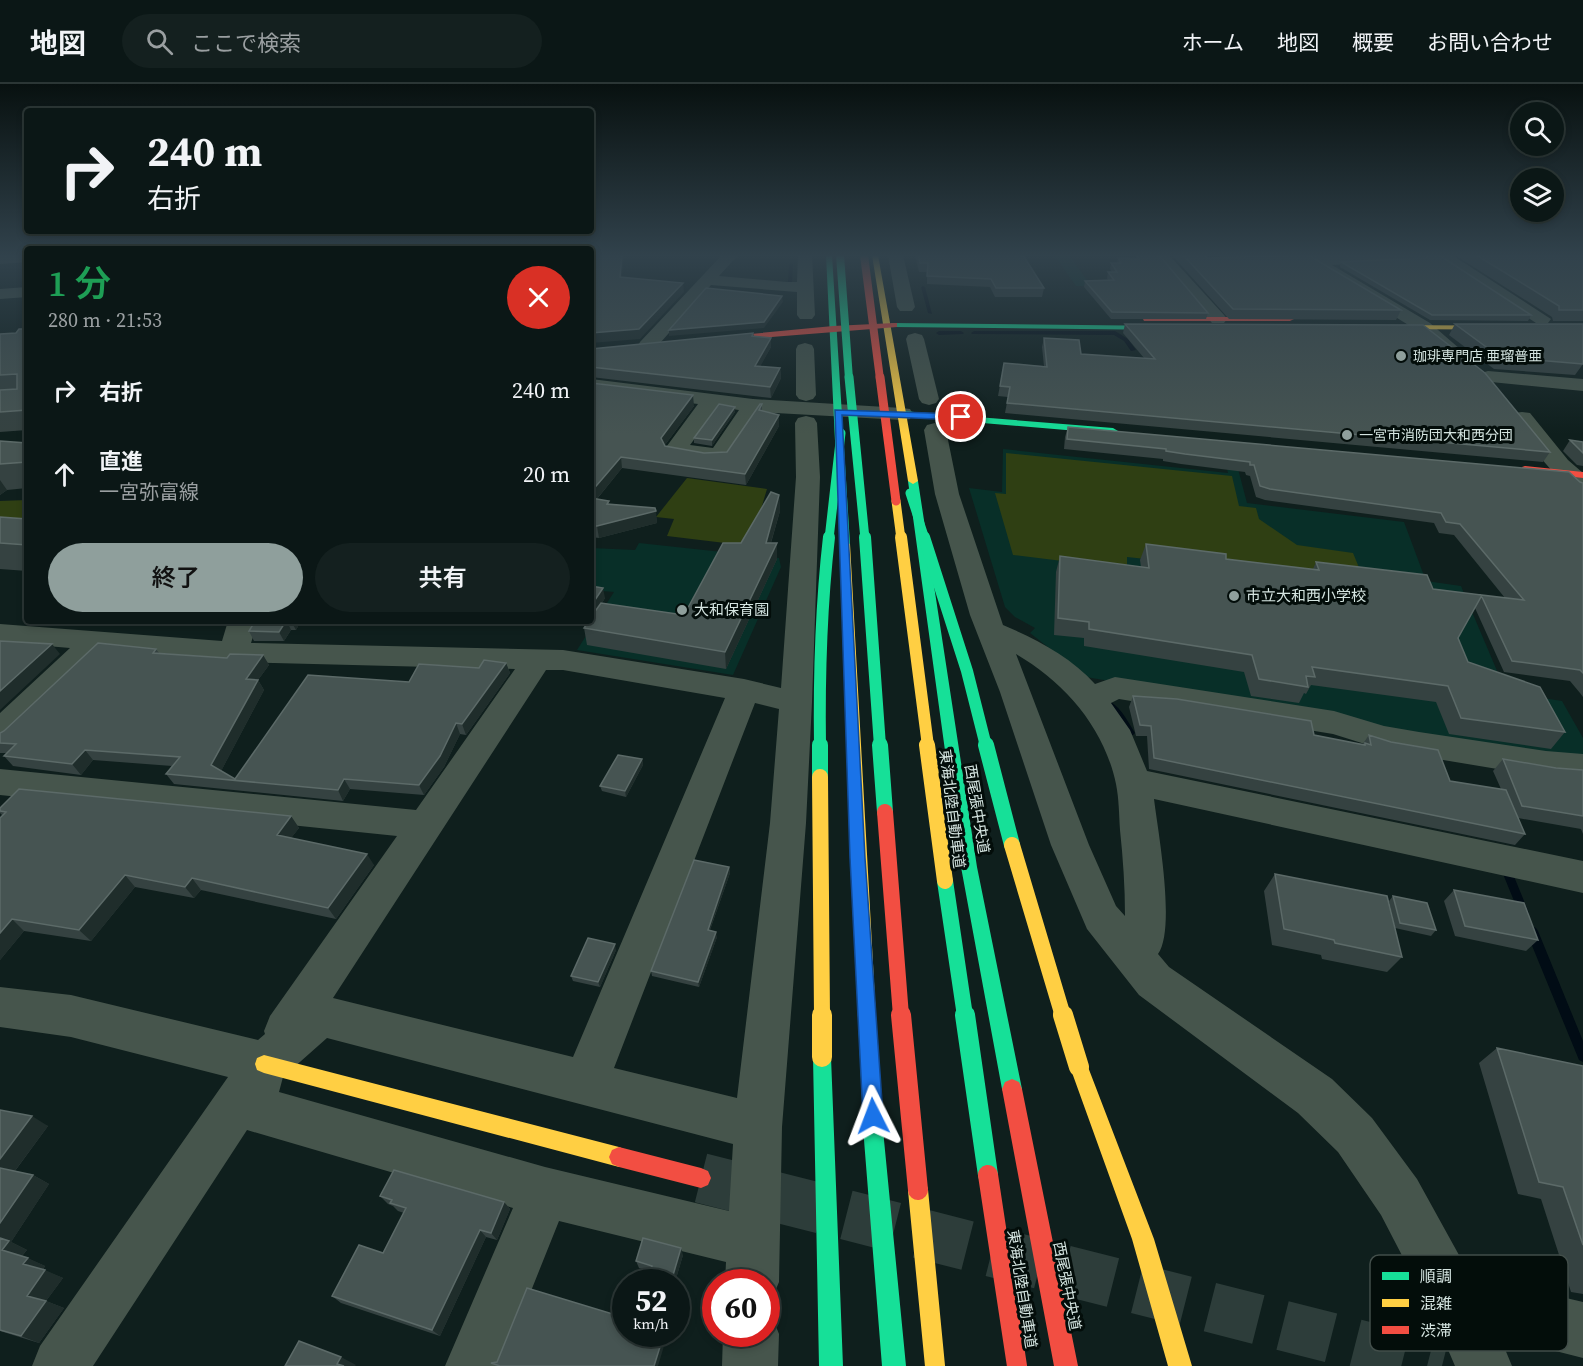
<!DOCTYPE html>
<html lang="ja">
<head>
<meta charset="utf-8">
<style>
	body { margin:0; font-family:"Source Serif 4","Noto Sans JP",serif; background:#14201f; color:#f1f3f6; height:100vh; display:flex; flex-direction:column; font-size:22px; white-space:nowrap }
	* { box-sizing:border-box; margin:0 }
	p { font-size:20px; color:#9a9fa1 }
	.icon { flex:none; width:33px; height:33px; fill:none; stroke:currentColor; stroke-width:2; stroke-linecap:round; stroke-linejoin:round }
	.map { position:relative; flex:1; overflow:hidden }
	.drawer { position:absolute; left:24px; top:162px; width:570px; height:378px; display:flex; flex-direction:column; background:#0b1716; border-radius:6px; box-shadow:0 3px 9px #0003,0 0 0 2px #2b3635 }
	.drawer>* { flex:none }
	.guide { position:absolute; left:24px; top:24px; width:570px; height:126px; border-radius:6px; box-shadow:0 3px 9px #0003,0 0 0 2px #2b3635; background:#0b1716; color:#f1f3f6; overflow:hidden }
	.fabs { position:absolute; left:1510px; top:18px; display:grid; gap:12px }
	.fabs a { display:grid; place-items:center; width:54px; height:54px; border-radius:50%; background:#0b1716; box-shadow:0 3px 9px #0003,0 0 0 2px #2b3635; font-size:30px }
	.speed { position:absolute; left:612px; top:1185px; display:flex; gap:12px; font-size:30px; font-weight:700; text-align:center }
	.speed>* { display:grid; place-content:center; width:78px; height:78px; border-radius:50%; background:#0b1716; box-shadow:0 3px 9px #0003,0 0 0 2px #2b3635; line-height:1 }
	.speed small { font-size:15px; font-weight:400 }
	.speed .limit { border:9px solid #d22; background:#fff; color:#111 }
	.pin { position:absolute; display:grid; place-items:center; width:51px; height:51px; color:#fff; margin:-26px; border:3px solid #fff; border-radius:50%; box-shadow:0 2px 6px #0007 }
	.me { position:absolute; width:66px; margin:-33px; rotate:357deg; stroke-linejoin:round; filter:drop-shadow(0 0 4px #0008) }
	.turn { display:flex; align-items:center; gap:21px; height:126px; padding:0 24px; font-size:27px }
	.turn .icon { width:78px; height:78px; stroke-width:2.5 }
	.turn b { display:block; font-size:42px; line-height:51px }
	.round { display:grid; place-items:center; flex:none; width:63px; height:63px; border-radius:32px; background:#14201f }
	.summary { display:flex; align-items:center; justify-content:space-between; height:102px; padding:0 24px }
	h1 { font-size:36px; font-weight:600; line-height:45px; color:#1e9e55 }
	.primary-button { display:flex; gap:12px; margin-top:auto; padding:12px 24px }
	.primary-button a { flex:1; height:69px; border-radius:36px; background:#8f9f9c; color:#111; font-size:24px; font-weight:600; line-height:69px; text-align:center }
	.primary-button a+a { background:#14201f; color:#f1f3f6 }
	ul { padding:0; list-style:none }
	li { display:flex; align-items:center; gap:18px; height:84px; padding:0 24px }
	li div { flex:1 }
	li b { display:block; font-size:22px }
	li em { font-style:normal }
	header { display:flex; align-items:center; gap:36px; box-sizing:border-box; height:84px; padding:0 30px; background:#0b1716; border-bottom:2px solid #2b3635 }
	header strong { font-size:28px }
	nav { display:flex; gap:33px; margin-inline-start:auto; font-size:21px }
	.search { width:420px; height:54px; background:#14201f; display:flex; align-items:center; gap:15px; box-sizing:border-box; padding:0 21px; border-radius:33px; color:#9a9fa1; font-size:22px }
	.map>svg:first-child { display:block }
</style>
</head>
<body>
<header>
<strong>地図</strong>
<div class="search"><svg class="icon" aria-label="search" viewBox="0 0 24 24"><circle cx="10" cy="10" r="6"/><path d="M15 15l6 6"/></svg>ここで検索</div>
<nav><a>ホーム</a><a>地図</a><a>概要</a><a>お問い合わせ</a></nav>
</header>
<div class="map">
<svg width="1583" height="1282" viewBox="0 0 1583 1282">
	<rect width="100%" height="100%" fill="#0f1f1d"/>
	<!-- built -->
	<path fill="#082f28" d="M1054 171H1069L1091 202H1076Z
		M1221 361 1232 362 1247 419 1404 438 1426 497 1461 502 1506 608 1562 617 1583 654V678L1086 593 1030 549 1035 544 1015 533 1005 523 969 404 1002 408 1003 365 1228 389Z
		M639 459 779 474 781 483 733 591 577 566 614 508 591 506V464L635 466Z"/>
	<!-- green -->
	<path fill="#2f3f13" d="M1006 369 1232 392 1239 422 1256 424 1259 435 1297 461 1353 469 1365 498 1127 473V485L1013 471 995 409 1006 410Z
		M687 394 767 405 750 462 667 452 674 435 656 433Z
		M27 416V444L0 442V417Z"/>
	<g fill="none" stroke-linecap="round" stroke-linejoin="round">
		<!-- stream -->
		<path fill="#010c15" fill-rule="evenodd" d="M791 179 793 180 792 199 790 200 788 199 789 180Z
			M923 202 925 203 932 230 928 229 921 203Z
			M961 247 964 249 963 250 939 251 936 249 939 247Z
			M974 247H1115L1128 255 1136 266 1131 267 1124 257 1114 251 972 250 971 249Z
			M1111 618C1122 625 1128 638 1135 649L1133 651H1127L1119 638 1108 623 1107 621Z
			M1508 786 1512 787 1513 790 1529 829 1528 832 1524 834 1520 832 1519 829 1503 790 1504 787Z
			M1532 842 1536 844 1538 847 1583 957V978L1579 976 1526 847 1528 844Z"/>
		<!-- secondary-tunnel -->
		<path stroke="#2d3d3a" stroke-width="50" stroke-dasharray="50 25" stroke-linecap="butt" d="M701 1094 1442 1282"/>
		<!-- street -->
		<path fill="#46554c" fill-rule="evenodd" d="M0 171H27V178L0 180Z
			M722 171H738L719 192 787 198H797L798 171H812L815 231 812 235H800L797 231V208L711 201 654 266H640L638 262 640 258Z
			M888 171H903L915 223 912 227H900L897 223Z
			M1154 171H1169L1224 231 1227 235 1224 239H1212Z
			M1296 171H1430L1428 174 1423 176 1332 181 1430 239 1460 265 1458 269H1444L1418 247Z
			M1434 171H1452L1551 235 1548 239H1536Z
			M27 203V213L0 215V205Z
			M915 249 922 251 924 255 939 315 936 319 929 321 922 319 919 315 906 255 908 251Z
			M805 259 812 261 814 265 816 311 813 315 806 317 799 315 796 311V265L798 261Z
			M1488 287 1583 295V307L1481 297 1478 293 1481 289Z
			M591 295 753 315 902 324 910 325 913 330 910 335 902 336 759 328 727 377C709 381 685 375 667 371L664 366 698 320 591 307ZM718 323 739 326 713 364 690 361Z
			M1522 328 1530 329 1568 376 1583 389V409C1558 403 1531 359 1514 339L1511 334 1514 329Z
			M806 332 814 334 817 339 820 393 812 618 806 739 782 1043 779 1198 771 1217 766 1219V1198H725L726 1178 559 1137 501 1282H445L513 1124 247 1046 93 1282H32L40 1262 228 993 71 953 0 943V903L71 911 258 956 265 950 264 947 270 932 397 752 0 711V685L416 726 515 585 233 578 103 567 12 656 0 660V629L70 564 0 558V540L222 557 228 537H258L251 559 563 566 744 595 781 604 796 393 795 339 798 334ZM546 586H563L725 614 573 973 333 914ZM755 619 779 625 770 739 737 1014 614 984ZM327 954 733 1060 729 1127 545 1083 279 1008 283 993Z
			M935 339 943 341 946 346 959 410 1003 541C1036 555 1071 573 1095 600L1115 593 1334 627 1384 642 1419 648 1546 667 1583 670V696L1546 693 1419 672 1384 666 1333 650 1119 615 1111 619 1130 646 1147 687 1583 777V809L1154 715C1158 748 1176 845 1158 870L1169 883 1332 995 1372 1034 1417 1095 1470 1191 1583 1218V1274L1500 1253 1512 1282H1455L1434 1233 1381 1131 1338 1068 1298 1029 1139 911 1087 845 1051 761 1000 608 970 531 935 410 924 346 927 341ZM1016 570C1065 599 1104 643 1116 700 1119 715 1119 730 1120 746 1123 774 1125 803 1125 832L1116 822 1089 761Z
			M766 1229 771 1230 779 1250 778 1282H722L723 1250H766Z"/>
		<!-- fast -->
		<path fill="#16e098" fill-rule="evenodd" d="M826 171H832L850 460 845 463 840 460Z
			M891 239 1170 242 1174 244 1170 246 894 243H891Z
			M902 327 1113 344 1118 347 1113 350 899 332V328Z
			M913 394 918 397 977 783 1022 1005 1019 1012 1012 1015 1005 1012 1002 1005 961 783 908 397Z
			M867 926 873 928 876 934 884 1056 906 1282H882L864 1056 858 934 861 928Z
			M822 964 829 967 831 973 843 1282H819L813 973 815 967Z"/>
		<!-- slow -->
		<path fill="#ffcf43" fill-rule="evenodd" d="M872 171H878L918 397 913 400 908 397Z
			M1378 241 1583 242V246L1381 245H1378Z
			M845 457 850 460 876 934 873 940 867 942 861 940 858 934 840 460Z
			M264 971 619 1063 626 1066 629 1073 626 1080 619 1083 264 989 257 986 255 980 257 974Z
			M1079 974 1086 977 1088 983 1154 1155 1192 1282H1168L1132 1155 1070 983 1072 977Z"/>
		<!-- jam -->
		<path fill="#f24e42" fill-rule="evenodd" d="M1147 233H1290L1294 235 1290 237H1144L1143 235Z
			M894 239H897V243L709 258 705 256 709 254 833 242Z
			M1525 382 1583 388V394L1522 387V383Z
			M1012 995 1019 998 1022 1005 1078 1282H1054L1002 1005 1005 998Z
			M619 1063 701 1084 708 1087 711 1094 708 1101 701 1104 619 1083 612 1080 609 1073 612 1066Z"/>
		<!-- fast-bridge-far4 -->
		<path stroke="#16e098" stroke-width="8" d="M840 171 849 295"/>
		<!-- fast-bridge-far3 -->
		<path stroke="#16e098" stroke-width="9" d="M849 293 865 455
			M910 409 925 455
			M829 455 841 349"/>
		<!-- fast-bridge-far2 -->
		<path stroke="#16e098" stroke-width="12" d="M865 453 880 662
			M924 453 967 587 986 662
			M820 662C819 592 821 523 829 453"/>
		<!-- fast-bridge-far1 -->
		<path stroke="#16e098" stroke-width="16" d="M820 661V693
			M880 661 885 728
			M986 661 1012 761
			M945 797 965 932"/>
		<!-- fast-bridge -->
		<path stroke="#16e098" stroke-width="20" d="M965 931 988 1091"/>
		<!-- slow-bridge-far3 -->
		<path stroke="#ffcf43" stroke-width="9" d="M896 417 901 455"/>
		<!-- slow-bridge-far2 -->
		<path stroke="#ffcf43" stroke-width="12" d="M901 453 928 662"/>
		<!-- slow-bridge-far1 -->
		<path stroke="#ffcf43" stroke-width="16" d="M927 661 945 797
			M820 693 822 932
			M1012 761 1063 932"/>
		<!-- slow-bridge -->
		<path stroke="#ffcf43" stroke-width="20" d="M822 931V973
			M1063 931 1079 983
			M918 1106 935 1282"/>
		<!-- jam-bridge-far3 -->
		<path stroke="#f24e42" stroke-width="8" d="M864 171 880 295"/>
		<!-- jam-bridge-far2 -->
		<path stroke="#f24e42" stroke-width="9" d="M880 293 896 417"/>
		<!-- jam-bridge-far1 -->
		<path stroke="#f24e42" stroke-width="16" d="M885 728 901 932"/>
		<!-- jam-bridge -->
		<path stroke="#f24e42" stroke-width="20" d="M901 931 918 1106
			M988 1091 1017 1282"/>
	</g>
	<!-- wall -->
	<path fill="#354241" d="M915 171H1023L1044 204 1042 213H995L990 203 927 200V188H919Z
		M1134 171H1159L1208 229 1206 235H1111L1084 203 1085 197 1108 196 1107 194 1108 188H1112L1110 185 1111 179H1117L1118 174 1136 175V173Z
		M1172 171H1204L1207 174 1304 172V171H1308L1401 226 1396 236 1229 235Z
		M1455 171H1583V237H1553L1552 233Z
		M1425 174 1531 231 1528 237 1430 236 1340 183 1341 178Z
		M1125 240 1550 368 1543 378 1005 329 1008 313 998 312 1004 279 1044 282 1042 263 1044 254 1081 270 1144 274 1123 249Z
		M1455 240 1583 280 1575 291 1494 285 1449 251Z
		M27 245V346L0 348V250L16 249Z
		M753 249 754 252 771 254V263L760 282 780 284 781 294 771 314 591 293V265Z
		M591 299 694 322 665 361V362L704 369 727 368 762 320V327L779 342 746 401 622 384 597 415 610 420 655 424 657 439 599 454 591 453Z
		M735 323V328L712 362 694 359V354Z
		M1068 343 1583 399V613L1580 609 1570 597 1504 588 1475 524 1458 554 1468 578 1565 648 1551 665 1449 650 1436 618 1311 601 1306 610 1304 609 1299 619 1251 612 1244 588 1084 562V554L1054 551 1056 488 1060 472 1141 483 1140 476 1146 460 1226 475 1313 485 1316 478 1433 505 1505 514 1454 451 1439 449 1434 439 1265 416 1256 413 1250 392 1246 391 1245 388 1181 380 1163 377V375L1064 365 1065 353Z
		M1570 356 1583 358V382L1577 381 1563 367Z
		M0 357 27 359V404L7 406 0 411Z
		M779 411 780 427 771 459H777V475L726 585 587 561 584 544 587 540 571 537H591V502L605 514 602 519 684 531Z
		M0 433 27 435V487L0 485Z
		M255 537H301L296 546H291L284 557H254L249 547Z
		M156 565 159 569 227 574 263 571 269 581 258 596 264 606 221 687 235 695 409 598 506 579 510 589 466 651 460 650 444 683 424 711 350 705 343 717 174 700 166 690 172 682 93 676 81 691 13 682 4 672 7 669H0V649Z
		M1133 612 1362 661 1369 651 1450 697 1501 705 1493 687 1503 675 1556 684 1583 686V750L1581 745 1518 734 1525 750 1515 761 1149 685 1147 652H1136L1129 623Z
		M642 675 643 681 626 713 602 707 600 702Z
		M0 724 291 732 299 744 291 754 374 781 336 835 201 806 194 814 135 803 91 857 24 847 0 876V734L3 732 0 729Z
		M729 783 730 789 710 846 717 853 699 903 652 892 651 887Z
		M1275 790 1402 873 1387 888 1322 875 1321 871 1272 861 1264 807Z
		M1454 806 1538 856 1526 867 1455 852 1444 817Z
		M1393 812 1436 846 1431 852 1395 844 1389 817Z
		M616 866 600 903 573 897 571 892Z
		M1497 964 1583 982V1210L1571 1208 1541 1115 1518 1110 1479 979Z
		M0 1026 48 1042 15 1087 33 1091 49 1100 11 1158 27 1166 22 1172 45 1182 43 1186 63 1194 46 1217 64 1224 39 1259 0 1247Z
		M380 1112 504 1118 510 1125 497 1156 486 1153 440 1252 341 1219 332 1212 383 1169 404 1129 398 1127 393 1122 388 1120Z
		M683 1171 675 1198H647L650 1187 639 1184 636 1177Z"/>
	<!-- shaded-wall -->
	<path fill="#1f2d2b" d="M622 171H624L621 202 620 193Z
		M683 199 684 208 640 255 591 259V249Z
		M782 212 783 218 764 244 669 252V246Z
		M771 254V263L755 292V282Z
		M780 284 781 294 771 314 770 303Z
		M693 311 694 322 662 365 661 354Z
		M735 323V328L712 362V356Z
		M779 331V342L746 401 745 390Z
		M621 373 622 384 591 422V408Z
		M0 396 7 406 0 411Z
		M779 411 780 427 766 475V459Z
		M656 427 657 439 599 454 597 442Z
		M777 459V475L726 585 725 568Z
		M603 504 605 514 591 537V522Z
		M286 537H287L291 546 284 557 279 548Z
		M291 537H301L296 546Z
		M52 560 60 570 0 626V607Z
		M263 571 269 581 258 596 264 606 219 691 211 681 246 595Z
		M506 579 510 589 466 651 462 640Z
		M456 639 460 650 444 683 424 711 419 701Z
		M85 666 93 676 81 691 72 680Z
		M642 675 643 681 626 713 625 707Z
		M344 695 350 705 343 717 338 706Z
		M291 732 299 744 284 763 277 751Z
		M367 770 374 781 336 835 328 824Z
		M729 783 730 789 708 851V846Z
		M125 791 135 803 91 857 79 846Z
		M192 794 201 806 194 814 185 803Z
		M12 835 24 847 0 876V849Z
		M716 848 717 853 699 903 698 898Z
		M615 860 616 866 600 903 598 898Z
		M32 1032 48 1042 11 1092 0 1086V1075Z
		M33 1091 49 1100 11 1158 27 1166 20 1174 2 1166 0 1156V1139Z
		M504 1118 510 1125 497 1156 491 1149Z
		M480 1146 486 1153 440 1252 432 1246Z
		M681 1164 683 1171 675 1198H671Z
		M28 1174 45 1182 41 1188 23 1180Z
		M45 1186 63 1194 46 1217 64 1224 39 1259 21 1252 27 1212Z
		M664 1250H666L667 1252 658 1282H654Z
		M341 1273 356 1281 355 1282H341L337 1280Z"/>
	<!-- building -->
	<path fill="#465452" stroke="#5c6a68" stroke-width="1.5" d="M591 171H622L620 193 683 199 639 245 591 249Z
		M918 171H1023L1044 204H996L991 195 927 192 928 179H920Z
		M1137 171H1141H1140H1159L1208 229 1112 228 1085 197 1114 196 1108 188H1117L1111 179H1121L1118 174 1139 175Z
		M1183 171H1204L1207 174 1309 171H1308L1401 226 1233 225Z
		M1430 171H1439L1531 231H1432L1341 178 1425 174Z
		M1476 171H1583V226H1559V222Z
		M706 204 782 212 764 238 669 246Z
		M1125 240 1423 241 1485 289 1550 368 1007 319 1010 303 1000 302 1004 279 1047 283 1044 254 1079 256 1081 270 1155 275Z
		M1455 240H1583V280L1500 273Z
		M19 245H27V326L0 328V306L17 305V290L0 291V250L16 249Z
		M753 249 752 252 771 254 755 282 780 284 770 303 591 283V265Z
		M591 299 693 311 661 354 665 362 704 369 727 368 760 320H762L759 326 779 331 745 390 621 373 591 408Z
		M719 320 735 323 712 356 694 354Z
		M1068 343 1569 388 1580 398 1583 399V589L1580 586 1512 577 1481 511 1524 516 1460 440 1446 438 1441 429 1270 405 1260 402 1254 381H1250V378L1185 370 1166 367V365L1067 355Z
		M1570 356 1583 358V369Z
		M0 357 27 359V378L0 380Z
		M771 408 779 411 766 459H777L725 568 584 544 589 537H591V533L601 519 684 531 723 459H741Z
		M591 414 609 417 607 420 655 424 656 427 597 442H591Z
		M0 433 27 435V461L0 459Z
		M1146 460 1226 470V475L1319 486 1316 478 1427 491 1433 505 1482 511 1458 554 1468 578 1540 603 1565 648 1461 634 1448 602 1312 583 1315 593 1306 592 1308 603 1259 595 1252 571 1089 545V538L1058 534 1060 472 1149 484Z
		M591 502 603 504 591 522Z
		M255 537H286L279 548 249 547Z
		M0 557 52 560 0 607Z
		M98 559 156 565 153 569 227 574 230 570 263 571 246 595 258 596 211 681 235 695 308 591 409 598 419 580 479 584 484 576 506 579 462 640 456 639 440 672 419 701 344 695 338 706 166 690 180 673 85 666 72 680 4 672 16 660 0 659V649L4 647Z
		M1133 612 1177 615 1311 637 1314 651 1365 661V659L1371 661 1369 651 1391 658 1438 666 1450 697 1506 706 1525 750 1154 674 1151 642 1140 641Z
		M618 671 642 675 625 707 600 702Z
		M1503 675 1556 684 1583 686V732L1522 722Z
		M19 705 291 732 277 751 367 770 328 824 192 794 185 803 125 791 79 846 12 835 0 849V734L6 728 0 727V724Z
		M694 776 729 783 708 846 716 848 698 898 651 887Z
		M1275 790 1387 812 1402 873 1335 859 1334 856 1284 845Z
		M1454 806 1524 819 1538 856 1465 842Z
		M1393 812 1427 819 1436 846 1400 839Z
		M588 854 615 860 598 898 571 892Z
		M1497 964 1583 982V1161L1563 1103 1539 1098Z
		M0 1026 32 1032 0 1075Z
		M0 1084 33 1091 0 1139Z
		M394 1086 504 1118 491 1149 480 1146 432 1246 332 1212 359 1161 383 1169 406 1124 390 1119 392 1116 380 1112Z
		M0 1154 9 1157 2 1166 28 1174 23 1180 45 1186 27 1212 46 1217 21 1252 0 1246Z
		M643 1154 681 1164 671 1198H647L652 1182 636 1177Z
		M527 1204 626 1234V1250H664L654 1282H500L491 1279 497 1278Z
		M299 1257 341 1273 337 1280 344 1282H285Z"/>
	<!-- sky -->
	<linearGradient id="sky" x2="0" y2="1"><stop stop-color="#081110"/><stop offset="0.49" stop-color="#31424c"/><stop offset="1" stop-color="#31424c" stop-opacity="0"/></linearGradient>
	<rect width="1583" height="350" fill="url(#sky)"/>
	<!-- route -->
	<path fill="#1a73e8" stroke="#114b97" stroke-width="1.5" d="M835 326 961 330 965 333 961 336 842 331 865 774 883 1032 880 1039 873 1042 866 1039 863 1032 850 774Z"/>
	<!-- markers -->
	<g fill="#8f9f9c" stroke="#030d0a" stroke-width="2">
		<circle cx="1401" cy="272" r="6"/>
		<circle cx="1347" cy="351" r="6"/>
		<circle cx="1234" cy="512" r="6"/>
		<circle cx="682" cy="526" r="6"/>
	</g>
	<g text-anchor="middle" stroke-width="6" stroke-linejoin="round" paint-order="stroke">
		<!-- far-poi labels -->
		<g font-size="14" fill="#d4e4e0" stroke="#030d0a" text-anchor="start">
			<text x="1413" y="277">珈琲専門店 亜瑠普亜</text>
			<text x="1359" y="356">一宮市消防団大和西分団</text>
		</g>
		<!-- poi labels -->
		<g font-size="15" fill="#d4e4e0" stroke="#030d0a" text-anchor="start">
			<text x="1246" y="517">市立大和西小学校</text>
			<text x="694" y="531">大和保育園</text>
		</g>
		<!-- street labels -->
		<g font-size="15" fill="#d4e4e0" stroke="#030d0a">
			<text transform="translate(952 725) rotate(83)" y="5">東海北陸自動車道</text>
			<text transform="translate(977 725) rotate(81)" y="5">西尾張中央道</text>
			<text transform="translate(1067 1202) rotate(79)" y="5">西尾張中央道</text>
			<text transform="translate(1022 1205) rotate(81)" y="5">東海北陸自動車道</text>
		</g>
	</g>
	<!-- legend -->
	<rect x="1370" y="1171" width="198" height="96" rx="9" fill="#030d0a" stroke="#424e4a" stroke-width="1.5"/>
	<rect x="1382" y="1188" width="27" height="8" fill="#16e098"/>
	<rect x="1382" y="1215" width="27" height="8" fill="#ffcf43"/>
	<rect x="1382" y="1242" width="27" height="8" fill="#f24e42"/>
	<g font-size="16" fill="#d4e4e0">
		<text x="1420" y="1198">順調</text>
		<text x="1420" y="1225">混雑</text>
		<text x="1420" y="1252">渋滞</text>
	</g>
</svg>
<div class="fabs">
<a><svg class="icon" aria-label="search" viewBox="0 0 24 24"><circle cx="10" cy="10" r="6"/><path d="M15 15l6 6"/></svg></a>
<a><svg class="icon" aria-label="layers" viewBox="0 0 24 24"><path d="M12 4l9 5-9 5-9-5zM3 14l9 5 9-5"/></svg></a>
</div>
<div class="speed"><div>52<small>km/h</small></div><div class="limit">60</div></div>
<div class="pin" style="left:961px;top:333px;background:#d93025"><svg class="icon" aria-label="arrive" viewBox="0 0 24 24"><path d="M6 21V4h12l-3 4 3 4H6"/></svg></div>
<svg class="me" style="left:873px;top:1032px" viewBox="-20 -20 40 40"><path d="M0-17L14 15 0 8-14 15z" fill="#1a73e8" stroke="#fff" stroke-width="4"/></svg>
<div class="guide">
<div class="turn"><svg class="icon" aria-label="right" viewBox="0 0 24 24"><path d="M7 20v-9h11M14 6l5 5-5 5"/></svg><div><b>240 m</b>右折</div></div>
</div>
<section class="drawer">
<div class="summary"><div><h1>1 分</h1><p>280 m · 21:53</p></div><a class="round" style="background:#d93025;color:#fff"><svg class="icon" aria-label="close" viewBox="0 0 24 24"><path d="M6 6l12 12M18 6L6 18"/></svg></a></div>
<ul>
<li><svg class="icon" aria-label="right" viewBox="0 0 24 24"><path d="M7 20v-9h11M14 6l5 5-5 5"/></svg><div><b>右折</b></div><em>240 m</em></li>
<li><svg class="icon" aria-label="ahead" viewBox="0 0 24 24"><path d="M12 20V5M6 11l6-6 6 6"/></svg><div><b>直進</b><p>一宮弥富線</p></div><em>20 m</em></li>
</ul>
<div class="primary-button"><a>終了</a><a>共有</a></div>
</section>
</div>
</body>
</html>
